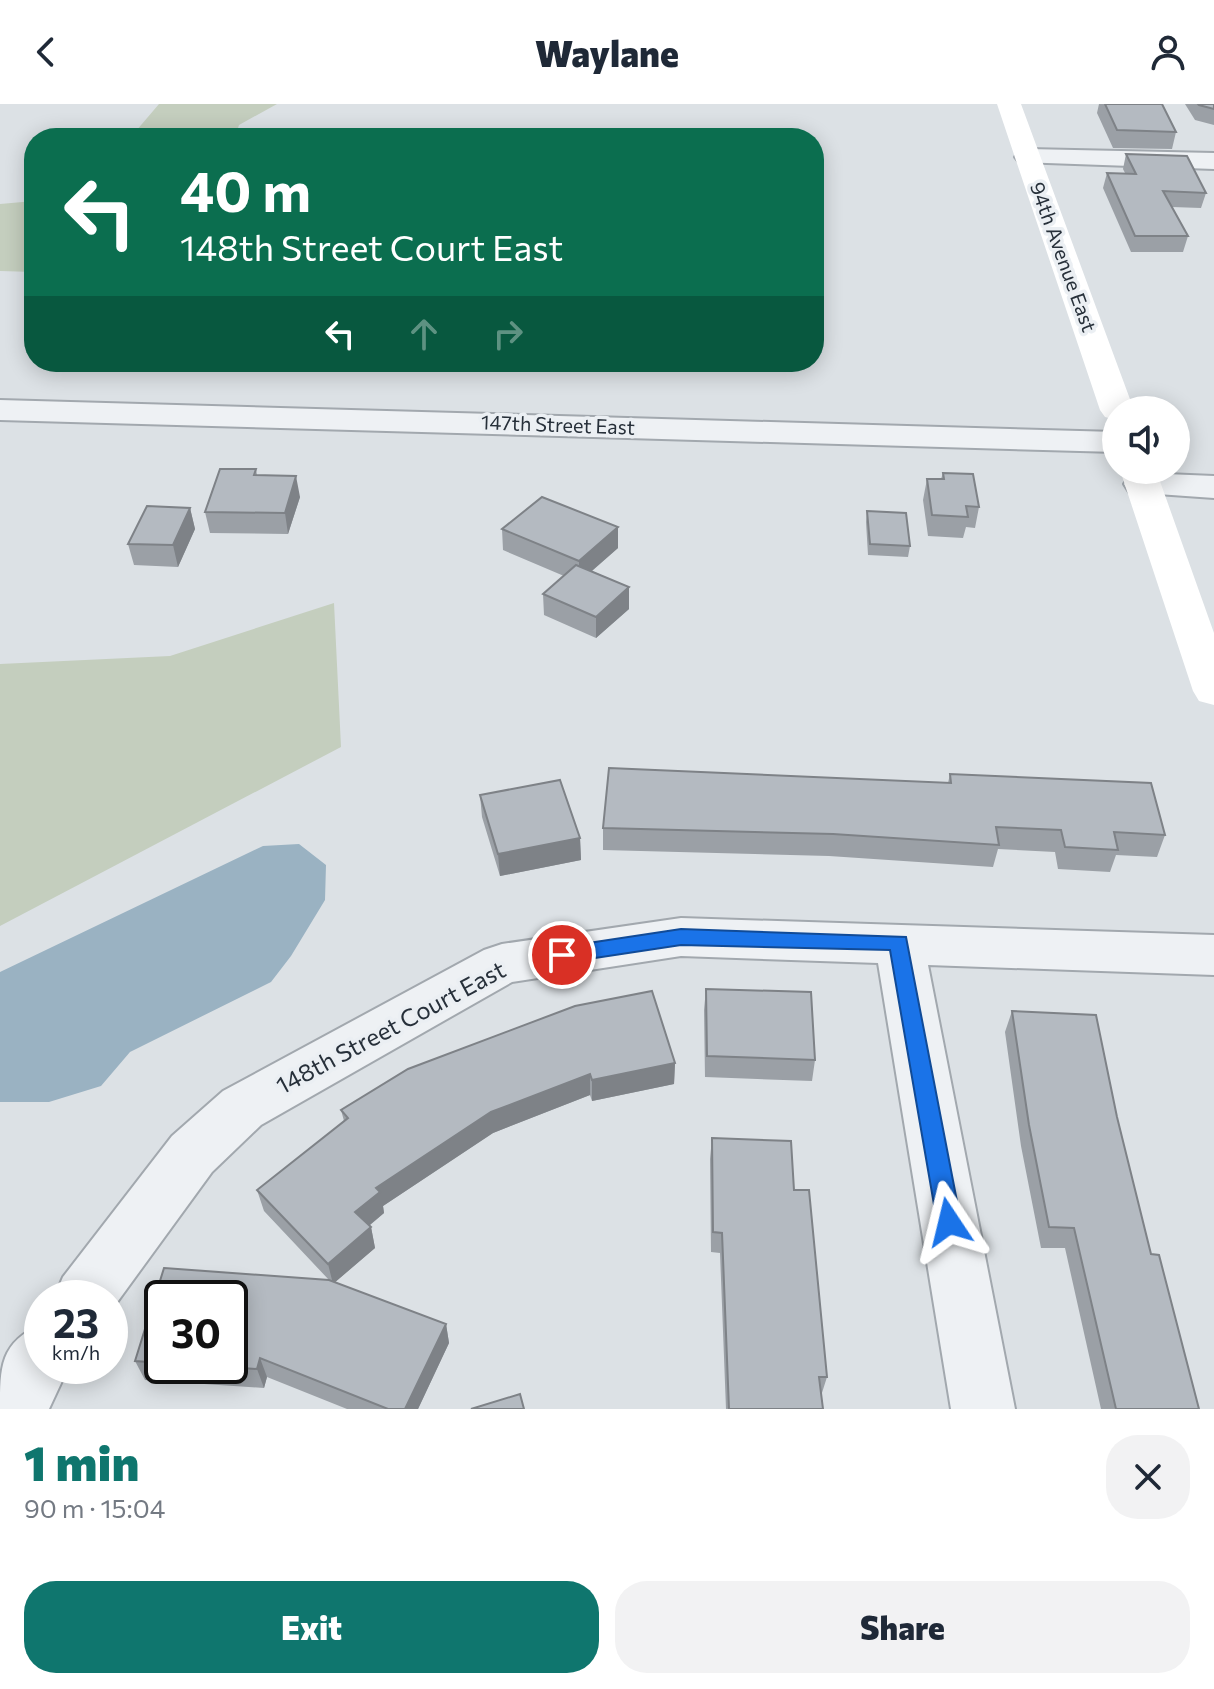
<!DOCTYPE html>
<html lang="en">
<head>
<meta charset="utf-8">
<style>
	body { margin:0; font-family:Commissioner,sans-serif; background:#f2f2f3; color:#1f2937; height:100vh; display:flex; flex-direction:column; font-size:30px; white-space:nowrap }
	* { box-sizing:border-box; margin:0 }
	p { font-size:26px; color:#747a83 }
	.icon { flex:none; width:44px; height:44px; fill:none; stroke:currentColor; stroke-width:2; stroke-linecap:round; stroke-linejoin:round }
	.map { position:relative; height:1305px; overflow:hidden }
	.side { display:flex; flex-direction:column; background:#fff; flex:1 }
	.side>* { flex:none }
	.guide { position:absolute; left:24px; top:24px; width:800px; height:244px; border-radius:32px; box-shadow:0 4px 20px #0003; background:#0b6e4f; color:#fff; overflow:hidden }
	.buttons { position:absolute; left:1102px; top:292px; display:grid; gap:16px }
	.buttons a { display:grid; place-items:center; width:88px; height:88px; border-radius:50%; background:#fff; box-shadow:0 4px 20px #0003; font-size:40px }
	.speed { position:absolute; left:24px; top:1176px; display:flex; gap:16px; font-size:40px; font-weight:700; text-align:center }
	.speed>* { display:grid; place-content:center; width:104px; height:104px; border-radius:50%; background:#fff; box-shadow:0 4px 20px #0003; line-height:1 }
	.speed small { font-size:20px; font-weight:400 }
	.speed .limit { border:4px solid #111; border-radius:12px; background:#fff; color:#111 }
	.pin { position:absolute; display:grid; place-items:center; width:68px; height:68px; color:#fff; margin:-34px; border:4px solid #fff; border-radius:50%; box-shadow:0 2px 8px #0007 }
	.me { position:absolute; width:88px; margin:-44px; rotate:350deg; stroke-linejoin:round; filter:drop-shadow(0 0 6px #0008) }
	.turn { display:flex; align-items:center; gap:28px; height:168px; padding:0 24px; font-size:36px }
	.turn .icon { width:104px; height:104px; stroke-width:2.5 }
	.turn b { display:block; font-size:56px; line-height:68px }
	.lanes { display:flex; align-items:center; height:76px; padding:0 24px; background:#0003; justify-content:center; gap:40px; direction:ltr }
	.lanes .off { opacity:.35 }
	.round { display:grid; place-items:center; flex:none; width:84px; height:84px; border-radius:32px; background:#f2f2f3 }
	.overview { display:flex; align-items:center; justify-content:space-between; height:136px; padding:0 24px }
	h1 { font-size:48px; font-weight:800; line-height:60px; color:#0f766e }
	.button { display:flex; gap:16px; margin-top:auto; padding:16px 24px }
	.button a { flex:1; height:92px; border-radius:32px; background:#0f766e; color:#fff; font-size:32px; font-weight:800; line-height:92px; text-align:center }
	.button a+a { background:#f2f2f3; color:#1f2937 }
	header { display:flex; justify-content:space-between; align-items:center; height:104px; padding:0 24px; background:#fff; font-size:36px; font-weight:800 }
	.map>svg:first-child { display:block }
</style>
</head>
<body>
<header><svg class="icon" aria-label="back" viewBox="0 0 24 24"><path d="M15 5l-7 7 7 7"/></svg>Waylane<svg class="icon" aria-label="person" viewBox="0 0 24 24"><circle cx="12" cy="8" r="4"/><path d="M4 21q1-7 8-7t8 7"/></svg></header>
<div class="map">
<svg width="1214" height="1305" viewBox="0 0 1214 1305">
	<rect width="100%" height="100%" fill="#dce1e5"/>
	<!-- green -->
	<path fill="#c4cebe" d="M159 0H277L239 21 235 34H130Z
		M34 97V168L0 167V100Z
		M334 499 341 643 0 822V560L170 552Z"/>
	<!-- water -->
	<path fill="#9ab2c2" d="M299 740 326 761 325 796 291 852 271 878 130 948 101 982 49 998H0V868L263 742Z"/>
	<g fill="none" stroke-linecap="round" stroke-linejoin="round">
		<defs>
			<path id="minor" d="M1028 45 1214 49V65L1019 58 1015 53 1019 48Z
				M0 296 1116 328V348L0 316Z
				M1142 369 1214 372V394L1129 388 1124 380 1129 372Z
				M681 814 1214 831V871L928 861 1015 1305H951L878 859 681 852 512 878 261 1021 212 1068 110 1208V1194H54L63 1173 172 1032 223 987 484 846 502 840Z
				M42 1220V1262H69L49 1305H0C0 1263 0 1238 42 1220Z"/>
		</defs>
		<!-- minor casing -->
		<use href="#minor" stroke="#a2a8ae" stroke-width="4"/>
		<!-- minor -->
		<use href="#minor" fill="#eef1f4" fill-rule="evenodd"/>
		<!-- secondary -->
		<path fill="#fff" fill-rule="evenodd" d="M997 0H1021L1134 306H1116V316L1105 313 1100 306Z
			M1120 366H1156L1214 529V601L1199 597 1193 587Z"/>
	</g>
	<!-- wall -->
	<path fill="#9ba0a6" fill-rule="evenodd" d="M1099 0H1162L1176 28 1172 45 1113 44 1097 9Z
		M1185 0H1214V21L1195 16Z
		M1126 50 1206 89 1201 104 1172 103 1188 132 1183 148H1131L1103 84 1107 69H1125L1123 65Z
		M256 365 257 371 300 393 288 430 210 429 205 408Z
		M943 369 979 403 975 424 966 423 963 434 928 432 923 396 927 375H941Z
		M190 404 195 425 178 463 134 461 128 440Z
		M867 407 910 442 908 453 868 451 866 418Z
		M618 423V444L592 467 629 483V505L596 534 544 511 543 490 564 472 503 446 502 425Z
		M950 670 1165 731 1157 753 1116 751 1110 768 1058 765 1055 748 998 745 993 763 829 752 603 746V724L948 679Z
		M480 691 580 734 581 756 500 772 482 713Z
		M706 885 815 956 812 977 705 973 704 906Z
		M652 887 675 959 674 980 592 997 590 991 493 1029 383 1102 384 1109 369 1122 371 1123 375 1144 335 1178 446 1220 449 1239 418 1305H347L267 1273 264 1284 145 1276 135 1257 164 1164 329 1176 264 1107 257 1086 344 1017 341 1006 408 965 575 902ZM162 1194H230V1262H162Z
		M1012 907 1117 1013 1151 1150 1199 1305H1101L1065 1144H1041L1021 1042 1005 928Z
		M712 1034 794 1086 827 1273 821 1292 823 1305H726L720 1149 711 1148 710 1055Z"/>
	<!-- shaded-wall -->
	<path fill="#7e8287" d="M296 372 300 393 288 430 285 409Z
		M190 404 195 425 178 463 173 441Z
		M618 423V444L579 478V457Z
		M629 483V505L596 534V513Z
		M580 734 581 756 500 772 498 750Z
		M675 959 674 980 592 997V976Z
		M590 970V991L493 1029 383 1102 384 1109 360 1129 355 1108 376 1084 491 1008Z
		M371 1123 375 1144 333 1180 328 1160Z
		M446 1220 449 1239 418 1305H405Z
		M260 1254 267 1273 264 1284 257 1265Z"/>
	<!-- building -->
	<path fill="#b4bac1" stroke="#7e8287" stroke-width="2" d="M1105 0H1162L1176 28 1117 26Z
		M1198 0H1214V5L1199 1Z
		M1126 50 1187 52 1206 89 1163 87 1188 132H1135L1107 69 1136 70Z
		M220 365H256L254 371 296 372 285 409 205 408Z
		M943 369 973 370 979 403 966 402 968 413 932 411 927 375H944Z
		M542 393 618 423 579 457 502 425Z
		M147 402 190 404 173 441 128 440Z
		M867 407 906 409 910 442 870 440Z
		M576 461 629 483 596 513 543 490Z
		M609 664 951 679 950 670 1151 679 1165 731 1114 728 1118 746 1065 743 1061 726 996 723 999 741 833 730 603 724Z
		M560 676 580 734 498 750 480 691Z
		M706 885 811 888 815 956 707 952Z
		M652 887 675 959 592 976 590 970 491 1008 376 1084 380 1088 355 1108 371 1123 328 1160 257 1086 348 1014 341 1006 408 965 575 902Z
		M1012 907 1096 911 1117 1013 1151 1150 1159 1151 1199 1305H1116L1074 1124 1049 1123 1029 1021Z
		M712 1034 791 1037 794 1086H809L827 1273H819L823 1305H729L722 1129 713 1128Z
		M164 1164 329 1176 446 1220 405 1305H388L260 1254 257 1265 213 1262H230V1194H162V1259L135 1257Z
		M520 1290 524 1305H471Z"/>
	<!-- route -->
	<path fill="#1a73e8" stroke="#114b97" stroke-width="2" d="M681 825 906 833 961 1118 958 1126 949 1130 941 1126 937 1118 890 846 681 841 562 859 555 857 552 851 555 845 562 843Z"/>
	<g text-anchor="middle" stroke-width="7" stroke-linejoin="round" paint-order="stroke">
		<!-- far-street labels -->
		<g font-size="20" fill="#27303a" stroke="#ebeff3">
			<text transform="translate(1063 153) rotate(70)" y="7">94th Avenue East</text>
			<text transform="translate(558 321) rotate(2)" y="7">147th Street East</text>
		</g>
		<!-- street labels -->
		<g font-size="24" fill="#27303a" stroke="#ebeff3">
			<text transform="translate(391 924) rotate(-28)" y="8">148th Street Court East</text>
		</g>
	</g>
</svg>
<div class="buttons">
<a><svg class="icon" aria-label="sound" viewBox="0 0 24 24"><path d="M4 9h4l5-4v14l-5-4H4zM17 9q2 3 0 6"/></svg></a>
</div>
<div class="speed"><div>23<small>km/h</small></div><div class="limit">30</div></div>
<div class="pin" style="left:562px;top:851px;background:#d93025"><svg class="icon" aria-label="arrive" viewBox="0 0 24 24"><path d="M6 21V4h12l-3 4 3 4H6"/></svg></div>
<svg class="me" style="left:949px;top:1118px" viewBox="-20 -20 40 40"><path d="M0-17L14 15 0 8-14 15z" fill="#1a73e8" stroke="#fff" stroke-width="4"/></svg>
<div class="guide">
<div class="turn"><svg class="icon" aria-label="left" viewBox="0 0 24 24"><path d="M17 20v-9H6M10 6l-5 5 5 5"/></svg><div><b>40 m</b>148th Street Court East</div></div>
<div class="lanes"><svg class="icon" aria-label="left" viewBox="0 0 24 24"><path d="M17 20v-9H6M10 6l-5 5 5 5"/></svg><svg class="icon off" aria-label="ahead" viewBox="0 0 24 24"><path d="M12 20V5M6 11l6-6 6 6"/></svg><svg class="icon off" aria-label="right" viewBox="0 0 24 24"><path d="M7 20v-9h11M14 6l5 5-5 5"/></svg></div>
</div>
</div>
<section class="side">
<div class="overview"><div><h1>1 min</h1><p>90 m · 15:04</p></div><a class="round"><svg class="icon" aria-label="close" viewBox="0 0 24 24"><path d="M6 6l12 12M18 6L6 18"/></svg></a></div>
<div class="button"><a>Exit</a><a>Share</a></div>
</section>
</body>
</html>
